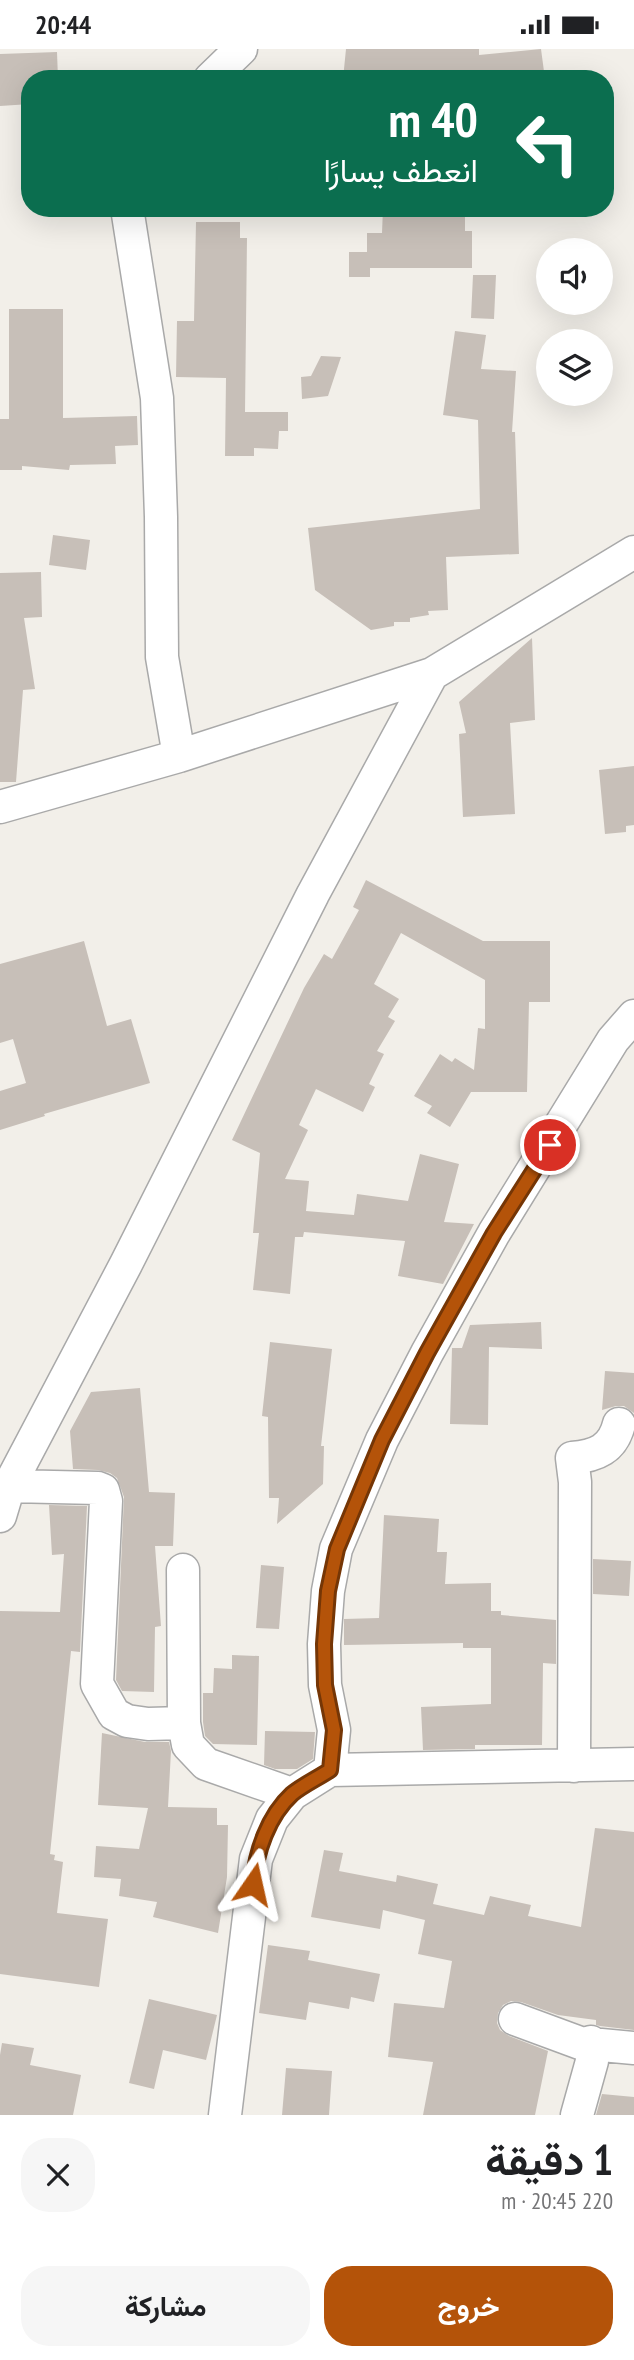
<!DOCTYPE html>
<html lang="ar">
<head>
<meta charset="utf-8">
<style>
	body { margin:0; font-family:"PT Sans Narrow",Vazirmatn,sans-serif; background:#f6f6f6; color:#202124; direction:rtl; height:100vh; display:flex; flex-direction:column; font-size:26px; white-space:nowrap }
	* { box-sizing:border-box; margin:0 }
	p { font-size:23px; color:#757577 }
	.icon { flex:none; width:38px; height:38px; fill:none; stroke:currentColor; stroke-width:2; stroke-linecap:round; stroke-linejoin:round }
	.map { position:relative; height:2066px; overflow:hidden; direction:ltr }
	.details { display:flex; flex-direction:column; background:#fff; flex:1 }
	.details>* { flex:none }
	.hud { position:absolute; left:21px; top:21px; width:593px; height:147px; border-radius:28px; box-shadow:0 7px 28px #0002; direction:rtl; background:#0b6e4f; color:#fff; overflow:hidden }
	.tools { position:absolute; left:536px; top:189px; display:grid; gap:14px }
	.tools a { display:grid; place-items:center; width:77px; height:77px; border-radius:50%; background:#fff; box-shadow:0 7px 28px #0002; font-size:35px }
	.pin { position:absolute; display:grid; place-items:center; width:60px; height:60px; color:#fff; margin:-30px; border:4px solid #fff; border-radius:50%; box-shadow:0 2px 7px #0007 }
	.me { position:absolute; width:77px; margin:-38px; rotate:11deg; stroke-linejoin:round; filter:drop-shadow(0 0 5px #0008) }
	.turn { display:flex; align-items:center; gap:24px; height:147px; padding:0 21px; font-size:32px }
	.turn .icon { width:91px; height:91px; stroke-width:2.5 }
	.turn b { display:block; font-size:49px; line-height:60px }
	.round { display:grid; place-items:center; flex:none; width:74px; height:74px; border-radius:28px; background:#f6f6f6 }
	.headline { display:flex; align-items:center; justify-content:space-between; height:119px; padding:0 21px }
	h1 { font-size:42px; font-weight:700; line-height:52px }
	.action { display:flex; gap:14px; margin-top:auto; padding:14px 21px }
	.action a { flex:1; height:80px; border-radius:28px; background:#b45309; color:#fff; font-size:28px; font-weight:700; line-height:80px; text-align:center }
	.action a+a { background:#f6f6f6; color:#202124 }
	.status { display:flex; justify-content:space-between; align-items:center; height:49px; padding:0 35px; background:#fff; direction:ltr }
	.status svg { height:19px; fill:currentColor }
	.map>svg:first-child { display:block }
</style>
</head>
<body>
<div class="status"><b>20:44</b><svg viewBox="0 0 49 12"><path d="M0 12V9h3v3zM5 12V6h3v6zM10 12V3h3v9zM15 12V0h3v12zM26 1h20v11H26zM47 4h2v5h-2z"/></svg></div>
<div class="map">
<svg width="634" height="2066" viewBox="0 0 634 2066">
	<rect width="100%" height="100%" fill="#f2efe9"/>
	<!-- building -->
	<path fill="#c7bfb8" d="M346 0H479V6L541 0 545 30H343Z
		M57 3 58 30H30V55L0 57V5Z
		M383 159H465V182H472V219H370V228H349V203H367V184H382Z
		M196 173H240V189H247L245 363H288V382H279L278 400 254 399V407H225L226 329 176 328 177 272H194Z
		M473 226H496L494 270 471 269Z
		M9 260H63V369L137 367 138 396 115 397 116 415 70 416 69 421 22 417V421H0V370H9Z
		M455 282 486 286 481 320 516 322 512 383H515L519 505 446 508 448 561 428 562 429 566 410 569V573H394V577L371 581 315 541 308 479 480 460 478 371 443 366Z
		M321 307 341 308 328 347 302 350 301 328 311 327Z
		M53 486 90 491 86 521 49 516Z
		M41 523 42 568 24 569 35 640 23 641 16 733H0V524Z
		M532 589 535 671 510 674 515 765 463 768 459 685 466 684 459 653Z
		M634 717V776L626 777V783L605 785 599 721Z
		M366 831 483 892H550V953H529L527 1043H471L450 1078 427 1064 432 1057 414 1047 440 1005 452 1013 455 1009 474 1021 478 979 485 980V931L401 884 374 935 399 950 388 968 395 972 377 1002 384 1005 369 1035 375 1038 363 1063 316 1040 299 1076 308 1081 285 1130 309 1132 306 1162 354 1166 357 1145 408 1152 420 1105 459 1115 444 1173 474 1175 443 1235 398 1227 405 1192 304 1183 303 1188H295L290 1245 253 1241 259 1184H253L260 1104 232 1091 304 939 324 905 332 910 359 861 353 858Z
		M84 892 107 977 131 970 150 1034 44 1065 45 1067 0 1081V1042L26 1034 13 990 0 994V915Z
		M541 1273 542 1300 489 1298 488 1376 450 1375 452 1299H462L470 1276Z
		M270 1293 332 1300 321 1397H324L323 1435 277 1475 279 1449H269L268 1368 262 1367Z
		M605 1322 634 1324V1364L624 1357H616L602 1361Z
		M140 1339 149 1443 175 1444 173 1497H155L161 1577 155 1578 154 1643 122 1642 116 1631 124 1448 117 1429 110 1424 98 1421 73 1420 70 1382 91 1343Z
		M49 1456 87 1457 80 1603 71 1602 50 1805 55 1806 54 1811 63 1813 57 1864 108 1870 99 1938 0 1925V1562L60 1563 64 1505 52 1506Z
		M384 1466 439 1470 437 1503H447L445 1535 491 1534V1562H501V1566L556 1571V1615L543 1614 542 1696H475V1700L423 1701 421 1658 491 1655V1599H463V1594L344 1596V1570L379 1569Z
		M593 1510 631 1512 629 1547 593 1545Z
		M261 1516 284 1518 279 1580 256 1579Z
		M232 1606 259 1607 257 1696 213 1695 205 1687 203 1673V1644H213L214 1619 232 1620Z
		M265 1682 315 1683 313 1710 297 1720H275L264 1716Z
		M102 1684 145 1693H169L171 1702 168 1758 217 1759V1776H228L227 1828 218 1884 153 1868 157 1853 119 1847 121 1830 94 1828 96 1797 139 1800 148 1759 98 1756Z
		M595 1779 634 1783V1981L600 1977 596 1976V1971L558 1966 521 1953 511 1952 503 1956 498 1964 497 1974 500 1981 509 1987 548 2002 535 2066H423L433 2013 388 2008 394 1954 444 1959 452 1912 418 1905 425 1871 383 1861 380 1880 311 1868 324 1801 343 1804 339 1822 396 1833 397 1826 438 1835 433 1855 484 1866 490 1847 531 1856 528 1867 581 1878Z
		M268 1896 310 1902 308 1911 380 1925 374 1953 351 1948 349 1960 309 1953 306 1971 259 1964Z
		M149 1950 217 1966 206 2011 163 2001 154 2040 129 2034Z
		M2 1994 34 1999 30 2016 81 2026 73 2066H0V2006Z
		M286 2019 332 2022 329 2066H282Z
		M602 2045 634 2048V2066H596Z"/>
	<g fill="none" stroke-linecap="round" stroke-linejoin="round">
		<defs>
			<path id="minor" d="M210 30 241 0
				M127 159 157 349 161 468 162 608 179 707
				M0 758 179 707 432 625 634 503
				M0 1439 9 1437 98 1439 103 1441 106 1452 97 1635 114 1665 127 1672 148 1675 184 1674
				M0 1467 9 1437 126 1215 313 845 432 625
				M183 1521 184 1674 188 1696 206 1715 292 1745
				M574 1717 575 1433 572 1409C596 1407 613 1400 619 1375
				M330 1721 334 1681 325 1636 324 1595 328 1542 336 1500 382 1391 427 1304 494 1184 613 991 634 967
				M515 1970 580 1994 634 1999
				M225 2066 256 1810 272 1770 292 1745 330 1721 634 1715
				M577 2066 592 2012 591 1993"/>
		</defs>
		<!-- minor casing -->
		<use href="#minor" stroke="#a9a9a9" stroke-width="35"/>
		<!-- minor -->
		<use href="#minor" stroke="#fff" stroke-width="32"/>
	</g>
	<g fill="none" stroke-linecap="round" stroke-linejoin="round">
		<defs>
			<path id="route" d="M253 1835C256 1803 268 1767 292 1745 303 1736 318 1729 330 1721L334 1681 325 1636 324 1595 328 1542 337 1500 382 1391 427 1304 494 1184 550 1096"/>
		</defs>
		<!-- route casing -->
		<use href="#route" stroke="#753606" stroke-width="18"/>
		<!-- route -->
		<use href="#route" stroke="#b45309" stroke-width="12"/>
	</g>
</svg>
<div class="tools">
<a><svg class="icon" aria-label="sound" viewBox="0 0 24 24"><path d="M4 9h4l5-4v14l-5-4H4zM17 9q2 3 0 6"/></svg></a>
<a><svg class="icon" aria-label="layers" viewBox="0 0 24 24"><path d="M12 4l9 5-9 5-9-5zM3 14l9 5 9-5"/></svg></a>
</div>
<div class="pin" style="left:550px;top:1096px;background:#d93025"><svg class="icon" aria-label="arrive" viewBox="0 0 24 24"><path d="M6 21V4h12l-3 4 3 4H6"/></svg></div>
<svg class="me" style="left:253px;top:1835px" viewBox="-20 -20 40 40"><path d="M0-17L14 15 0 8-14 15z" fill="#b45309" stroke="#fff" stroke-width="4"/></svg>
<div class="hud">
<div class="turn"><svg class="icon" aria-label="left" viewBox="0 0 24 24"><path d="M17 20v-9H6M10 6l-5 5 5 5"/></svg><div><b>40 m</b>انعطف يسارًا</div></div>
</div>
</div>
<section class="details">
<div class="headline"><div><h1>1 دقيقة</h1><p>220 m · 20:45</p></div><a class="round"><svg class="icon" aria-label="close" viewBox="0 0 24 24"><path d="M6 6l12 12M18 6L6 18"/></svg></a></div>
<div class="action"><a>خروج</a><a>مشاركة</a></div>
</section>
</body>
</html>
